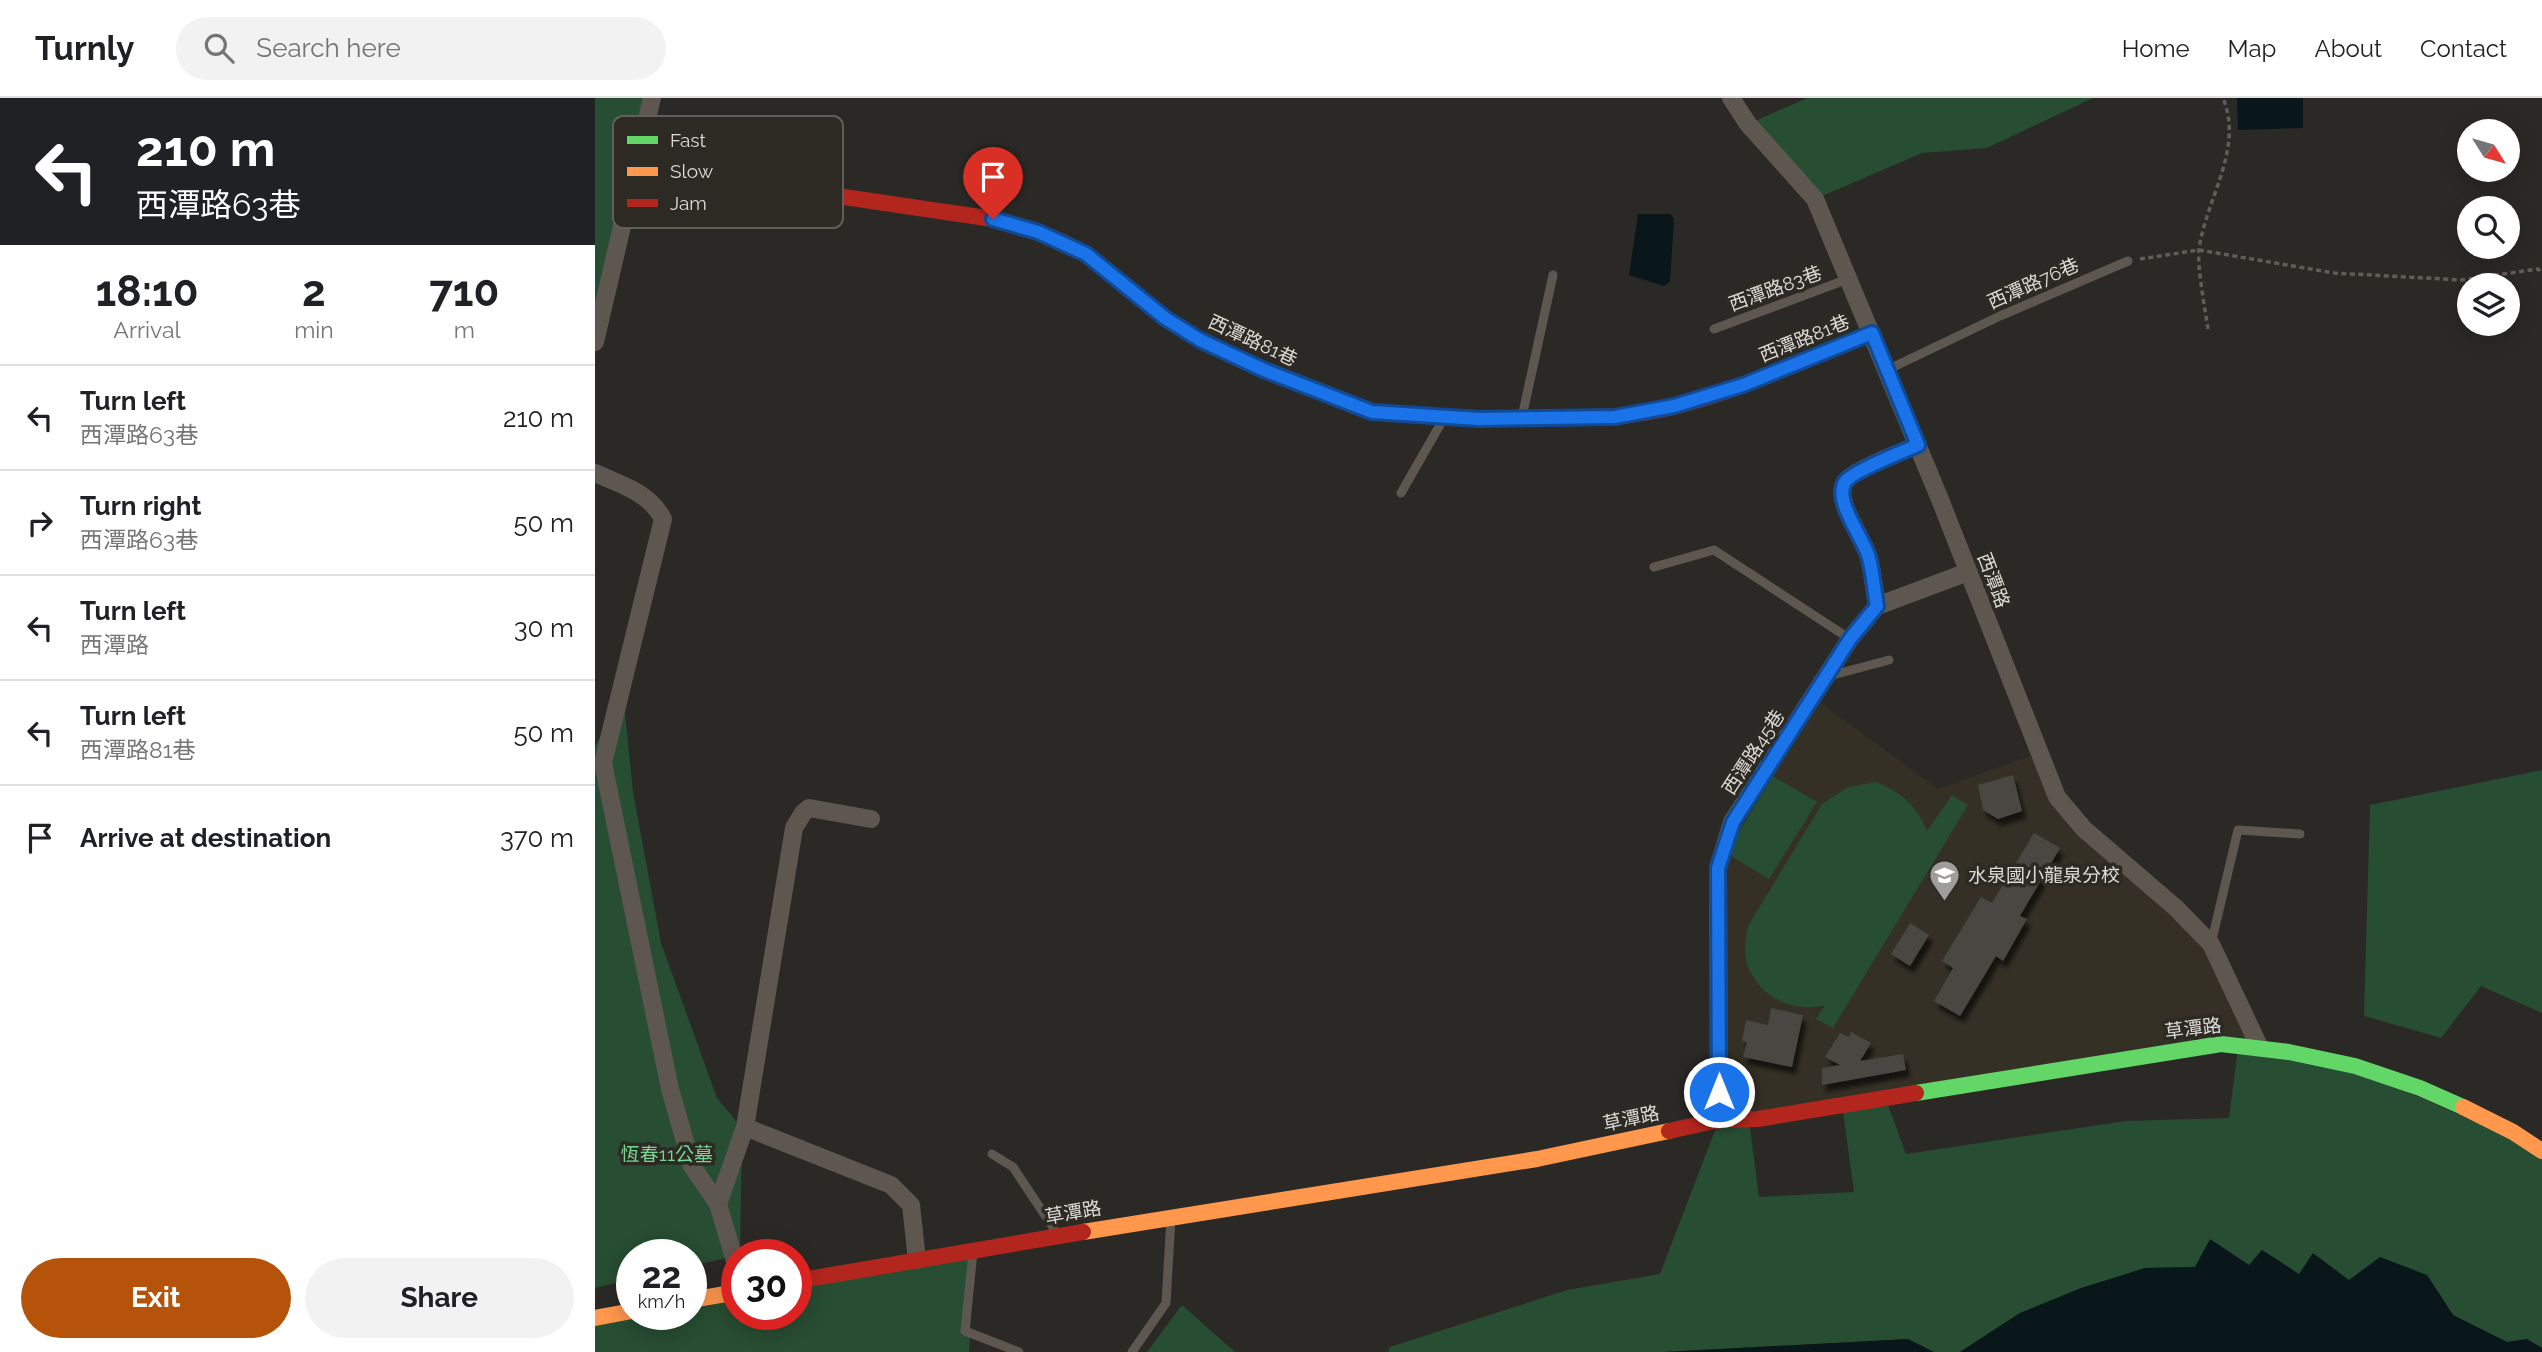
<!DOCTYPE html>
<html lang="en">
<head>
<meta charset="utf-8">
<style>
	body { margin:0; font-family:Raleway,"Noto Sans TC",sans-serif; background:#f2f2f2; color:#202124; height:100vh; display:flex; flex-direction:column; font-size:26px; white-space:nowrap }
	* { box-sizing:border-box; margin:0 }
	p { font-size:23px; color:#757577 }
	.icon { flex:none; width:38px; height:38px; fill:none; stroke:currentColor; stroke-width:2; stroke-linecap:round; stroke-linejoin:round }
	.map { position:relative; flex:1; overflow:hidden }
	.side { display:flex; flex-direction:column; background:#fff; width:595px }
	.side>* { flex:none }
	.banner { background:#202124; color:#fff; overflow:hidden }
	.needle { width:46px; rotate:127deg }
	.controls { position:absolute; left:1862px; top:21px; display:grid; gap:14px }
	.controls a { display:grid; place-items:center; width:63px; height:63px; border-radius:50%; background:#fff; box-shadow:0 4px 18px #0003; font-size:35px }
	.speed { position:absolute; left:21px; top:1141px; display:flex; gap:14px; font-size:35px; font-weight:700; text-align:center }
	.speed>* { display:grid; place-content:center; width:91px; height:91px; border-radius:50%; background:#fff; box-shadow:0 4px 18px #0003; line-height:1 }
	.speed small { font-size:18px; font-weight:400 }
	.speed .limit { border:10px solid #d22; background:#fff; color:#111 }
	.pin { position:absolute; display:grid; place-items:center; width:60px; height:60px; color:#fff; margin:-72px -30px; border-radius:50% 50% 50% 0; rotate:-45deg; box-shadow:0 0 7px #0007 }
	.pin .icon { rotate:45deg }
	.me { position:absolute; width:77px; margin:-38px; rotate:0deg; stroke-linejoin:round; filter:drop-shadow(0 0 5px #0008) }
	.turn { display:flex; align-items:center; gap:24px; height:147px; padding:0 21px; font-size:32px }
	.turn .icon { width:91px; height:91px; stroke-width:2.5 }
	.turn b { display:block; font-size:49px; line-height:60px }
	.eta { display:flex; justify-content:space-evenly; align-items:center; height:119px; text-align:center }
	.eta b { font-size:42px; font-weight:700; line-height:49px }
	.cta { display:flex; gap:14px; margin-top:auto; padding:14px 21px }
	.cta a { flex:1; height:80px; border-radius:42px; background:#b45309; color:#fff; font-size:28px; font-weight:700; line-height:80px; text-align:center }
	.cta a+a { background:#f2f2f2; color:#202124 }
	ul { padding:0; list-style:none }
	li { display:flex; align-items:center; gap:21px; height:105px; padding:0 21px; border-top:2px solid #e0e0e0 }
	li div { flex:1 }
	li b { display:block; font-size:26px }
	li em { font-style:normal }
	header { display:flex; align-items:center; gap:42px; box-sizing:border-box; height:98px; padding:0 35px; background:#fff; border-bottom:2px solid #e0e0e0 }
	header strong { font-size:33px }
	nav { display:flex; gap:38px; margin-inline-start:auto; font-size:24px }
	.search { width:490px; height:63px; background:#f2f2f2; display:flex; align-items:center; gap:18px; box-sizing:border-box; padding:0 24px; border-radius:38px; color:#757577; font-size:26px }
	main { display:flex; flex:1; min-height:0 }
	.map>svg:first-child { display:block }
</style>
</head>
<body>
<header>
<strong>Turnly</strong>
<div class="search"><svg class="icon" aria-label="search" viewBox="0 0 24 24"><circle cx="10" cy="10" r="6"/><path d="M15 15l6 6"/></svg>Search here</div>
<nav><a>Home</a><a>Map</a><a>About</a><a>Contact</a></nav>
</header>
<main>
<section class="side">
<div class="banner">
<div class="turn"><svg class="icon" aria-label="left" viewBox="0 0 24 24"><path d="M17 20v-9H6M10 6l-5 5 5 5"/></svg><div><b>210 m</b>西潭路63巷</div></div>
</div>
<div class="eta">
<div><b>18:10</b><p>Arrival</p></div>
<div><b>2</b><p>min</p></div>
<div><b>710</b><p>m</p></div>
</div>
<ul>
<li><svg class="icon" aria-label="left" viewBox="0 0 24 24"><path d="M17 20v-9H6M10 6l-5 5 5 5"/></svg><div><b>Turn left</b><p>西潭路63巷</p></div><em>210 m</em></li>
<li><svg class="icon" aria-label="right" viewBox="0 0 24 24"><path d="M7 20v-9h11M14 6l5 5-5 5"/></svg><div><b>Turn right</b><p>西潭路63巷</p></div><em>50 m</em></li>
<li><svg class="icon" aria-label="left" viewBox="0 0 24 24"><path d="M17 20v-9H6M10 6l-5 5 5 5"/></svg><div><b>Turn left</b><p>西潭路</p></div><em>30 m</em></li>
<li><svg class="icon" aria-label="left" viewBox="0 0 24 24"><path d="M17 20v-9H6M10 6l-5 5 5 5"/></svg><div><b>Turn left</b><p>西潭路81巷</p></div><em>50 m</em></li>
<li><svg class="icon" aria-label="arrive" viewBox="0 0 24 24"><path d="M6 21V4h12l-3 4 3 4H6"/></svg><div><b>Arrive at destination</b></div><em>370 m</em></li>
</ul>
<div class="cta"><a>Exit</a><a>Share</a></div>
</section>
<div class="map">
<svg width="1947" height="1254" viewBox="0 0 1947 1254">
	<defs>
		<filter id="shadow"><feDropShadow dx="4" dy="7" stdDeviation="2" flood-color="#0009"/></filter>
	</defs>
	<rect width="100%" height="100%" fill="#2b2926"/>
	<!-- built -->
	<path fill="#353025" d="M1219 600 1343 691 1435 658 1462 699 1616 838 1664 948 1124 1022 1123 770 1137 724Z"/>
	<!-- green -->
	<path fill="#274d32" d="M0 0H57L0 244Z
		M1212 0H1498L1392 50 1327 55 1220 101 1153 26Z
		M28 595 38 694 66 845 122 1000 147 1030 145 1157 96 1168V1157H37V1181L0 1190V649Z
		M1947 672V915L1886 888 1846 940 1769 918 1775 707Z
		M1178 678 1222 704 1174 781 1131 755Z
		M1281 684C1306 694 1323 709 1332 733L1357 697 1373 707 1238 930 1221 921 1230 907C1196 916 1160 897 1151 862 1149 850 1151 839 1153 828L1227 706 1253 689Z
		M1644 943 1742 963 1947 1053V1250L1932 1241 1912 1244 1858 1217 1832 1177 1754 1182 1704 1177 1667 1152 1655 1168 1550 1170 1425 1215 1365 1254H1339L1313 1241 1069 1254H793L795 1249 972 1192 1065 1176 1124 1022 1154 1023 1164 1099 1259 1094 1247 1007 1290 999 1311 1056 1531 1023 1634 1020Z
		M379 1152 374 1254H0V1215L96 1216V1201L142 1194V1216H201V1183Z
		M587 1207 640 1254H552Z"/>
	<!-- water -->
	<path fill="#0a171a" d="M1642 0H1708V30L1643 32Z
		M1043 116H1075L1079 121 1075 184 1069 188 1034 177Z
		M1615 1141 1654 1167 1667 1152 1704 1176 1718 1155 1754 1182 1785 1159 1832 1177 1858 1217 1912 1244 1932 1241 1947 1250V1254H1365L1425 1215 1486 1190 1550 1170 1600 1169Z
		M1313 1241 1339 1254H1069Z"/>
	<!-- building -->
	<path fill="#484643" filter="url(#shadow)" d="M1418 677 1427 713 1403 721 1388 712 1383 687Z
		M1439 735 1465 750 1425 818 1432 821 1408 863 1401 858 1365 918 1339 903 1358 870 1347 863 1386 799 1397 805Z
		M1315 825 1334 837 1315 868 1296 856Z
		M1176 910 1208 917 1197 969 1148 959 1152 944 1147 943 1151 922 1173 927Z
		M1256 934 1276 945 1265 963 1308 956 1311 972 1227 987V970L1245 967 1230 959 1245 935 1254 939Z"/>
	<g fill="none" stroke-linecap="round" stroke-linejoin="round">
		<!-- path -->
		<path stroke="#615c56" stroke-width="3.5" stroke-dasharray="5 3.5" stroke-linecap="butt" d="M1545 161 1604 152 1739 175 1866 182 1943 171 1947 175
			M1613 231C1610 211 1602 169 1604 151 1611 101 1649 51 1628 0"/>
		<!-- lane -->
		<path stroke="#5e574f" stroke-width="9" d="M1119 231 1253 181
			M1292 272 1405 218 1533 163
			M927 319 958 177
			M806 395 849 320
			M1059 469 1119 452 1255 541
			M1234 578 1294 562
			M1616 846 1643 732 1705 736
			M397 1056 418 1069 463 1137
			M378 1154 370 1233 424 1254
			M537 1254 571 1205 576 1120"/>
		<!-- street -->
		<path stroke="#5e574f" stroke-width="18" d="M1136 0 1153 26 1220 101 1344 399 1462 699 1489 731 1581 810 1616 846 1664 948
			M0 244 57 0
			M0 375C26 387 54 394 68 421L8 665 75 991 97 1068 123 1106 142 1170
			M1282 508C1279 492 1278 475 1274 460 1269 440 1238 403 1250 384 1256 373 1309 353 1323 347
			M1124 1022 1123 770 1137 724 1255 541 1282 508 1373 474
			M150 1029 296 1087 316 1107 322 1162
			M123 1106 150 1029 199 730 208 715 214 710 276 721"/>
		<!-- fast -->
		<path stroke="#63d668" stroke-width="16" d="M503 165 570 220 605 242 653 265 777 314 884 321 1007 319
			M1321 995 1626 946 1694 954 1760 968 1825 990 1868 1009"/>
		<!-- slow -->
		<path stroke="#ff974d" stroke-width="16" d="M1868 1009 1918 1034 1947 1053
			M488 1134 942 1061 1074 1033
			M96 1202 142 1194
			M0 1220 37 1213"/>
		<!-- jam -->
		<path stroke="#b3261e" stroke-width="16" d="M39 68 398 121C435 131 472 141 503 165
			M1007 319C1092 318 1198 267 1277 235
			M1074 1033 1124 1022 1163 1021 1321 995
			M201 1183 488 1134"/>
	</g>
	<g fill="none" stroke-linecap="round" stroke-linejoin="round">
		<defs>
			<path id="route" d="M398 121 443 134 491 156 570 220 605 242 669 272 777 314 884 321 1020 319 1079 308 1148 287 1277 235 1323 347C1309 353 1256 374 1250 384 1238 403 1269 440 1274 460 1278 475 1279 492 1282 508L1255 541 1138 724 1123 770 1124 994"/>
		</defs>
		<!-- route casing -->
		<use href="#route" stroke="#114b97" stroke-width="18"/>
		<!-- route -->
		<use href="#route" stroke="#1a73e8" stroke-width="12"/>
	</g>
	<!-- icons -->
	<defs>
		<symbol id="school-pin" viewBox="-11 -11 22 30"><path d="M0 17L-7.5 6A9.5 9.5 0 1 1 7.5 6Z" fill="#9f9d99" stroke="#2d2a24"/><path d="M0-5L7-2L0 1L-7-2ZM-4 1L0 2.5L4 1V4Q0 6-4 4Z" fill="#fff"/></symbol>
	</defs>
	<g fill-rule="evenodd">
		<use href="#school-pin" x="1332" y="760" width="35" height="47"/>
	</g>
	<g text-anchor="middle" stroke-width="7" stroke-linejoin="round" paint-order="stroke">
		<!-- street labels -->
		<g font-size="19" fill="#dddbd7" stroke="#2d2a24">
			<text transform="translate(1438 185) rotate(-24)" y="7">西潭路76巷</text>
			<text transform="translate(1180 190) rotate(-20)" y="7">西潭路83巷</text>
			<text transform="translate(1209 240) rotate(-22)" y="7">西潭路81巷</text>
			<text transform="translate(658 242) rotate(25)" y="7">西潭路81巷</text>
			<text transform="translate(1399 482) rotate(69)" y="7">西潭路</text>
			<text transform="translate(1158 654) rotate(-57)" y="7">西潭路45巷</text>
			<text transform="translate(1598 930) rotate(-7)" y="7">草潭路</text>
			<text transform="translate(1036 1020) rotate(-12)" y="7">草潭路</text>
			<text transform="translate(478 1114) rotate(-10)" y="7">草潭路</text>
		</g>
		<!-- poi labels -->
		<g font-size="19" fill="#dddbd7" stroke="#2d2a24" text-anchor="start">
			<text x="1373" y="784">水泉國小龍泉分校</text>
		</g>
		<!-- park labels -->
		<g font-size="19" fill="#75d892" stroke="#2d2a24">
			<text x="72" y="1063">恆春11公墓</text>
		</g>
	</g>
	<!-- legend -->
	<rect x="18" y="18" width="230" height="112" rx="10" fill="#2d2a24" stroke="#625f5a" stroke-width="2"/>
	<rect x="32" y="38" width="31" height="8" fill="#63d668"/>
	<rect x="32" y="69" width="31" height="9" fill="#ff974d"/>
	<rect x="32" y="101" width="31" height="8" fill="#b3261e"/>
	<g font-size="19" fill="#dddbd7">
		<text x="75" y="49">Fast</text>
		<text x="75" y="80">Slow</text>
		<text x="75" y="112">Jam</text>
	</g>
</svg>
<div class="controls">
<a><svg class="needle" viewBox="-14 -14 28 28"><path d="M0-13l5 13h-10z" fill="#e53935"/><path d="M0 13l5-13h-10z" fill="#757577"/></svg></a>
<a><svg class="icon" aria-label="search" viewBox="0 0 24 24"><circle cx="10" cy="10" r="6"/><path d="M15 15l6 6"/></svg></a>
<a><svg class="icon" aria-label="layers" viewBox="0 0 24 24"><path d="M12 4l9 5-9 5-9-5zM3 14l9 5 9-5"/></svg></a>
</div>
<div class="speed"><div>22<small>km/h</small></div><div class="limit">30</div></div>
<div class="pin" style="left:398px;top:121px;background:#d93025"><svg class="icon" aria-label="arrive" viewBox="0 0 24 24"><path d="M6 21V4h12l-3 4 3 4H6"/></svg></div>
<svg class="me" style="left:1124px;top:994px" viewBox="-20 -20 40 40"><circle r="17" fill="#1a73e8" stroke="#fff" stroke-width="3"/><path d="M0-11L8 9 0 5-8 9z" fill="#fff"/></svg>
</div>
</main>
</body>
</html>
